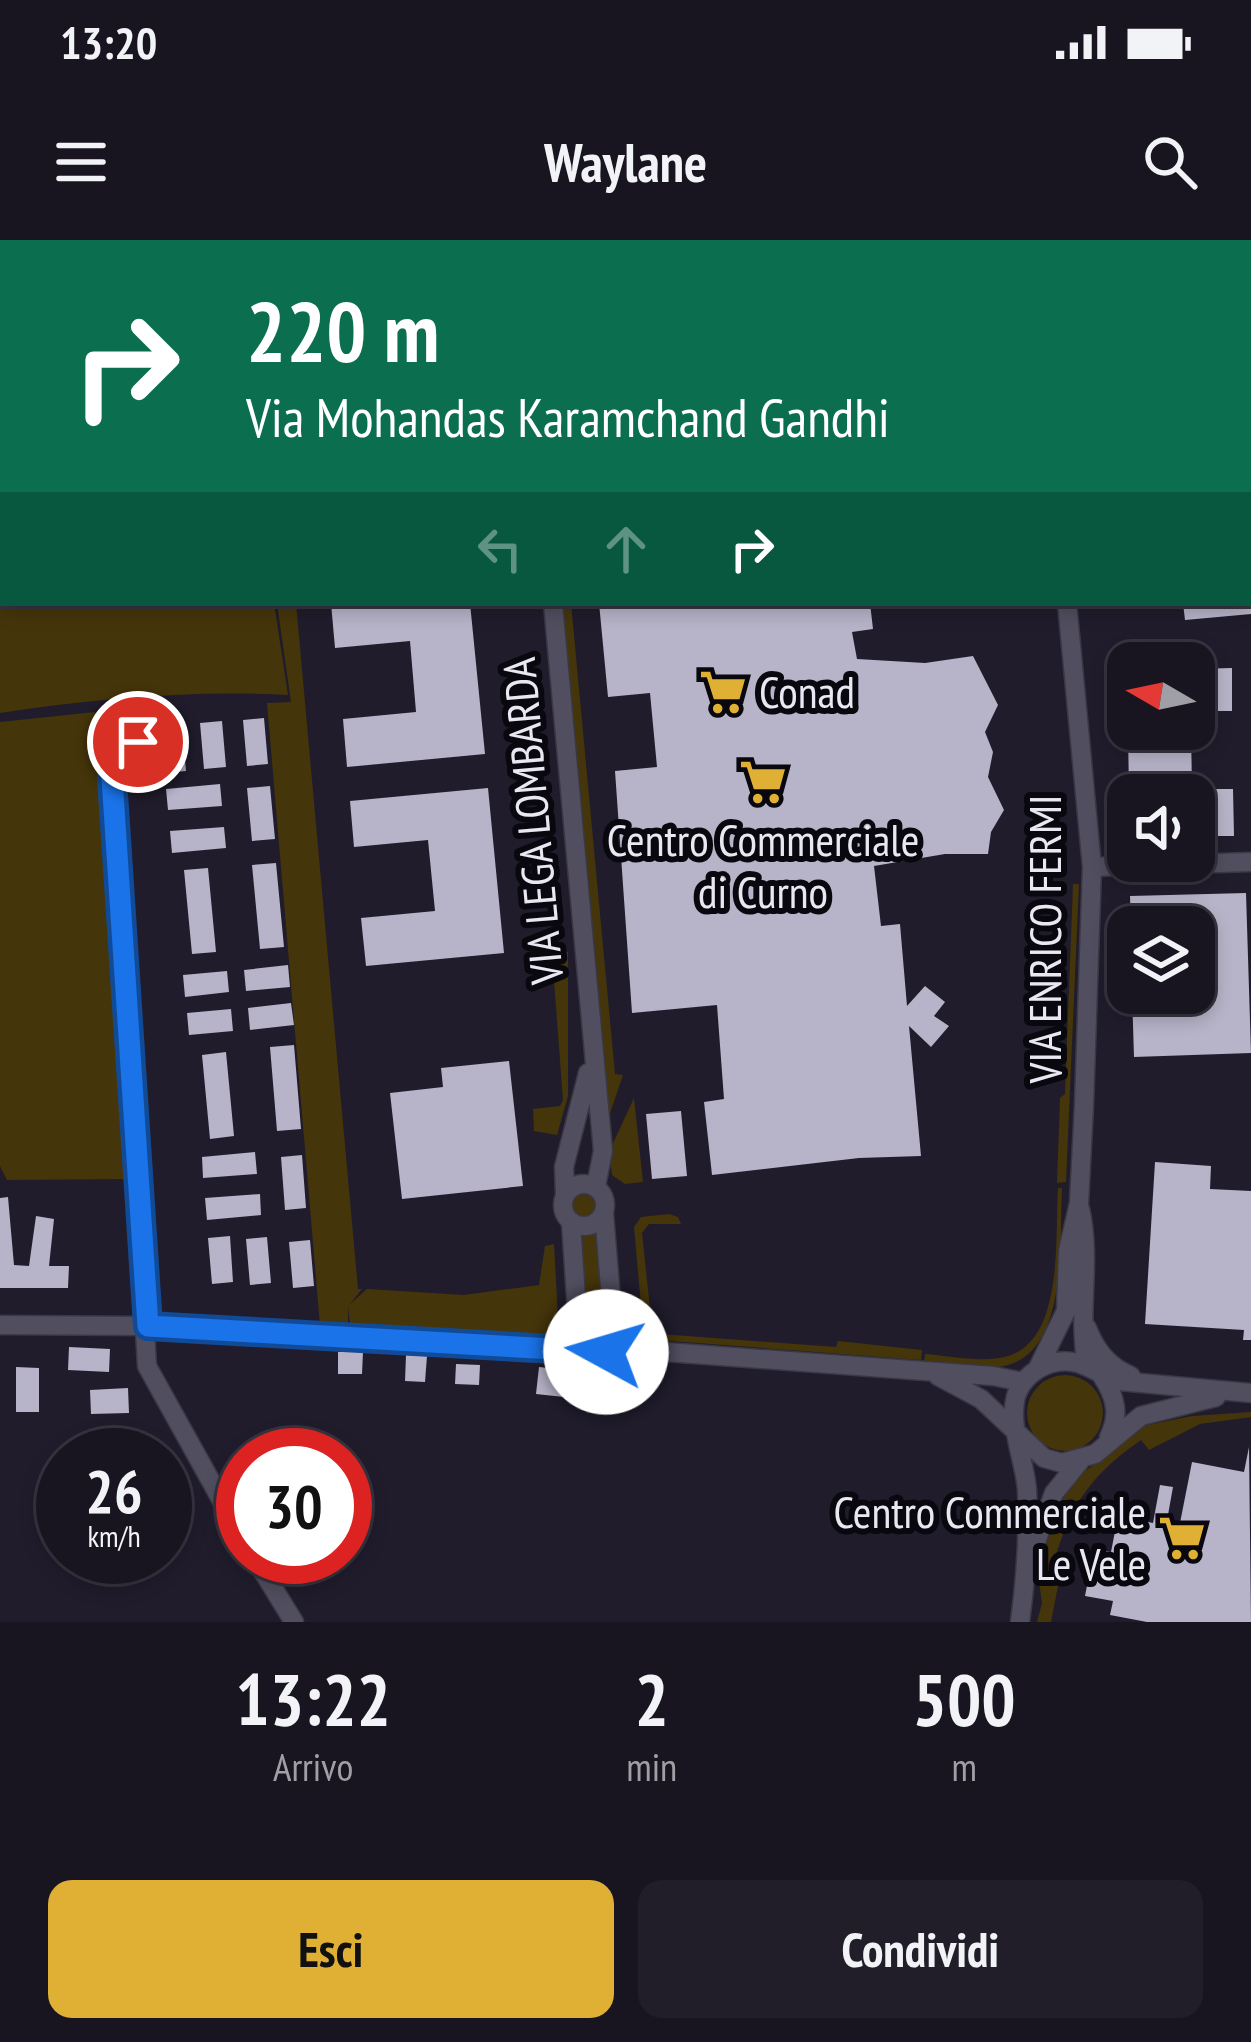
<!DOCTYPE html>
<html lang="it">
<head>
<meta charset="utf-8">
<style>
	body { margin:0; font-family:"PT Sans Narrow",sans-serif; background:#211e2a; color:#f1f3f6; height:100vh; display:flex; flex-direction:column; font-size:45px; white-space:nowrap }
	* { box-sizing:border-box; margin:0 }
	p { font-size:39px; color:#9f9fa5 }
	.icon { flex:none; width:66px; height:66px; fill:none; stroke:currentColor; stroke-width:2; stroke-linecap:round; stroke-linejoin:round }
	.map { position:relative; height:1382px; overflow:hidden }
	.panel { display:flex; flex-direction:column; background:#181521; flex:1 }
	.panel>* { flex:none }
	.guide { position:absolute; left:0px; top:0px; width:1251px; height:366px; box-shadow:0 6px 18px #0003,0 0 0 3px #36343f; background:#0b6e4f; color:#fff; overflow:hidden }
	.needle { width:78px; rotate:279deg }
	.fabs { position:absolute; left:1107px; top:402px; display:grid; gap:24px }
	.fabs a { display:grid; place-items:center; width:108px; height:108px; border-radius:24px; background:#181521; box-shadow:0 6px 18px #0003,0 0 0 3px #36343f; font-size:60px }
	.speed { position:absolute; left:36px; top:1188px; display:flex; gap:24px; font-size:60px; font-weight:700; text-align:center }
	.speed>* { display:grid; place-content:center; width:156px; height:156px; border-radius:50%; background:#181521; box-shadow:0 6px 18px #0003,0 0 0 3px #36343f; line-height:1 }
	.speed small { font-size:30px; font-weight:400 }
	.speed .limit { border:18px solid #d22; background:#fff; color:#111 }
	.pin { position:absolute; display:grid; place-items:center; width:102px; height:102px; color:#fff; margin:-51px; border:6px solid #fff; border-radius:50%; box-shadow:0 3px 12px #0007 }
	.me { position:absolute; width:132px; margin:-66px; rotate:276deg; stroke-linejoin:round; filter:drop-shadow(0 0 9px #0008) }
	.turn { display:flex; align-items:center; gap:42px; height:252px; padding:0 48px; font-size:54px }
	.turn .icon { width:156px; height:156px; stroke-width:2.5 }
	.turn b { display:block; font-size:84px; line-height:102px }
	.lanes { display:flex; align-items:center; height:114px; padding:0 48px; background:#0003; justify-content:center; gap:60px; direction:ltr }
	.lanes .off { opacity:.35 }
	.eta { display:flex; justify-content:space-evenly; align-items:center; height:204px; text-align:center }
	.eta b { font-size:72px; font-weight:800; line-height:84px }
	.button { display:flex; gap:24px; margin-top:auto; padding:24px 48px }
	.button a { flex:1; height:138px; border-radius:24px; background:#dfb034; color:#111; font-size:48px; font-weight:800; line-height:138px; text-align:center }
	.button a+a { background:#211e2a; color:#f1f3f6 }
	.status { display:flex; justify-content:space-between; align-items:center; height:84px; padding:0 60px; background:#181521; direction:ltr }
	.status svg { height:33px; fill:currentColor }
	header { display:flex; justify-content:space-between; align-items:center; height:156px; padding:0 48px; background:#181521; font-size:54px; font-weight:800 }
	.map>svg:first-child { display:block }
</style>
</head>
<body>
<div class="status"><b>13:20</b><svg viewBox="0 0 49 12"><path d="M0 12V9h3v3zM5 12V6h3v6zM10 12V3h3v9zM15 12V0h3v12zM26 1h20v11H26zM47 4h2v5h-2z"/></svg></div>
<header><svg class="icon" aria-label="menu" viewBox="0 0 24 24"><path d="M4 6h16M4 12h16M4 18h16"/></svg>Waylane<svg class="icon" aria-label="search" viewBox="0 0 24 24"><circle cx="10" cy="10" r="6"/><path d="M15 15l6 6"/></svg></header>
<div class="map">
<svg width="1251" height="1382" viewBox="0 0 1251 1382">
	<rect width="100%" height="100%" fill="#201c2c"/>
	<!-- green -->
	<path fill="#45350a" d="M0 0H219L220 3H3L0 104Z
		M0 115H3V363H274L288 455C193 450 94 459 0 473Z
		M277 363H296L358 1049H362L350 1064 367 1049 464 1055 539 1045 545 1006 554 1004 558 1077 556 1092 549 1096 350 1085 348 1066V1085H320L267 463 291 462Z
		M562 363H571L615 834 623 835 608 879Z
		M95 472 130 939 7 940 0 926V482Z
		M1073 644H1079L1066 942 1057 943 1060 858 1065 854Z
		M568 712V856L557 895 534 891 533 869 560 866 563 860 552 714Z
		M634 858 643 942 625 944 612 935 609 912Z
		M568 964a16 16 0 1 1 32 0a16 16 0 1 1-32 0Z
		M1058 948H1062C1059 997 1069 1108 1008 1125 983 1132 950 1125 924 1123L925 1114C951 1116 987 1124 1011 1115 1064 1096 1055 994 1058 948Z
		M669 974 678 977 681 984H649L642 993 652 1087 660 1094 836 1107 838 1101 922 1110 921 1120 658 1100 643 1088 634 987 641 977Z
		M598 989 605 1067H583L576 999Z
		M605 1075 602 1100 592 1104 582 1099 579 1076Z
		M1027 1173a38 38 0 1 1 76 0a38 38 0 1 1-76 0Z
		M1251 1172V1177L1200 1184 1149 1210 1141 1200C1082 1241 1066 1275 1048 1343L1058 1346 1051 1382H1037L1042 1363 1038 1334 1042 1317 1062 1260 1079 1235 1112 1212 1133 1188 1192 1176Z"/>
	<!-- building -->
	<path fill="#b7b3c8" d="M331 363H470L485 514 347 527 343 479 416 472 410 401 335 408Z
		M599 363H870L873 389 852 392 857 419 925 423 973 416 998 465 985 492 993 512 988 537 1004 570 991 592 988 614H945L874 626 881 686 900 684 907 766 925 746 945 762 934 776 949 786 931 807 909 786 921 916 859 918 712 935 704 862 724 859 717 765 632 773 615 531 657 527 650 453 608 457Z
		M1183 363H1251V374L1185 380Z
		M1232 428V471H1194V429Z
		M264 478 268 524 247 526 243 480Z
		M222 481 226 527 204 529 200 483Z
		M182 485 186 531 165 533 161 487Z
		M1128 489H1191L1192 549H1233L1234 596H1194V555H1129Z
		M220 544 222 566 168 570 166 549Z
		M270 546 275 599 252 601 247 548Z
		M488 548 504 713 366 726 361 678 435 671 428 600 354 607 350 561Z
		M224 587 226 608 172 613 170 591Z
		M276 623 284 707 260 709 252 625Z
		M208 628 216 712 192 714 184 630Z
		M1246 653 1251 813 1134 817 1132 753H1194V687H1131L1130 656Z
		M288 725 290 747 246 751 244 730Z
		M227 731 229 752 185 757 183 735Z
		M291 763 294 785 250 790 248 768Z
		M231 769 233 791 189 795 187 773Z
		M294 805 301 889 277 891 270 807Z
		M226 812 234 896 210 899 202 815Z
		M509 821 523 946 402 959 390 853 443 847 441 828Z
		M681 871 687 936 652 939 646 874Z
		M255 912 257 934 203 938 202 917Z
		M302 915 306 968 285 970 281 917Z
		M1155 922 1211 926 1210 949 1251 951V1100H1243L1244 1090 1145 1084Z
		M260 954 261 975 207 980 205 958Z
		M8 957 14 1025 29 1026 36 976 54 979 49 1026H69L68 1048H0V958Z
		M230 996 233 1042 212 1044 208 998Z
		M267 997 271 1043 250 1045 246 999Z
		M310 1000 314 1046 293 1048 289 1002Z
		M69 1107 110 1109 109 1132 68 1130Z
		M338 1112H363L362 1134H338Z
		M406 1115 427 1116 425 1142 405 1141Z
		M456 1124 480 1125 479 1145 455 1144Z
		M16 1127 39 1128V1172H16Z
		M539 1127 567 1130 564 1157 536 1154Z
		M128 1148 129 1173 91 1174 90 1150Z
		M1249 1207 1251 1382H1147L1110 1375 1113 1361 1085 1356 1094 1309 1111 1312 1118 1276 1153 1283 1160 1245 1173 1247 1166 1286 1179 1288 1192 1222 1244 1232Z"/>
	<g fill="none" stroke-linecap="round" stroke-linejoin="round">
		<defs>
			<path id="minor" d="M1006 0 1007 3
				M525 3 527 0
				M553 363 603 911 596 946
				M103 498 109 507 124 512 138 502 141 493 129 476 118 475 108 480 103 498 112 533
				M124 512 117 519 113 538 147 1126 243 1299
				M1092 627 1251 622
				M563 965a21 21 0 1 1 42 0a21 21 0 1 1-42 0Z
				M565 954 564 927 588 833
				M1080 969C1092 1020 1077 1073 1087 1125
				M604 974 612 1071
				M571 982 577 1072
				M0 1085 147 1086 578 1108 591 1114 612 1108 993 1136 1023 1142
				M1087 1088C1096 1111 1109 1127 1131 1136
				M578 1108C554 1071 603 1045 620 1086L612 1108
				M1038 1128 1066 1071 1068 1011 1079 963 1084 865 1092 627 1067 363
				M938 1136 981 1159 1044 1218 1062 1223 1095 1214 1141 1176 1216 1157
				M1102 1136C1116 1157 1120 1175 1109 1197
				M1032 1313 1054 1253 1080 1221
				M254 1317 294 1382
				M1020 1382C1026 1337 1029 1295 1027 1250 1025 1221 1008 1185 1016 1156 1022 1138 1039 1125 1057 1122 1080 1117 1098 1135 1119 1141L1251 1153"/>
		</defs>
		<!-- minor casing -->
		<use href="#minor" stroke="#3b3845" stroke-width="21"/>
		<!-- minor -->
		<use href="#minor" stroke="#514e60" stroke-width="18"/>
	</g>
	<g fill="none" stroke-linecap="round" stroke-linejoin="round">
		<defs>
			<path id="route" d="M138 502 117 519 112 538 148 1086 606 1112"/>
		</defs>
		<!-- route casing -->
		<use href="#route" stroke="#114b97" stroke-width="30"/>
		<!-- route -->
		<use href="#route" stroke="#1a73e8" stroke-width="21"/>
	</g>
	<!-- icons -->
	<defs>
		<symbol id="supermarket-bare" viewBox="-9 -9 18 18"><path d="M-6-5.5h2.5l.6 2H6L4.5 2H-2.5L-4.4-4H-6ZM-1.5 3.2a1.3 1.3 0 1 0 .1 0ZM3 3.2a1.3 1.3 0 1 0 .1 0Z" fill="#dfb034" stroke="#09080e" stroke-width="2.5" paint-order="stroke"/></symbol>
	</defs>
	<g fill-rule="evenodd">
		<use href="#supermarket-bare" x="690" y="419" width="66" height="66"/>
		<use href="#supermarket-bare" x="730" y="509" width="66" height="66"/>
		<use href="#supermarket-bare" x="1149" y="1265" width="66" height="66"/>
	</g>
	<g text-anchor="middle" stroke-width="12" stroke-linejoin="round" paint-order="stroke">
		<!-- poi labels -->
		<g font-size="45" fill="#e9e7f2" stroke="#09080e" text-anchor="start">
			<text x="759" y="468">Conad</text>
			<text x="763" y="616" text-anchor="middle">Centro Commerciale<tspan x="763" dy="52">di Curno</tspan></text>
			<text x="1146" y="1288" text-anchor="end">Centro Commerciale<tspan x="1146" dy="52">Le Vele</tspan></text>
		</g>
		<!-- street labels -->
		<g font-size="45" fill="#e9e7f2" stroke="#09080e">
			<text transform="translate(533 581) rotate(-95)" y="16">VIA LEGA LOMBARDA</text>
			<text transform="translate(1045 699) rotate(-90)" y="16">VIA ENRICO FERMI</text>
		</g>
	</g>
</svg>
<div class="fabs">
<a><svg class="needle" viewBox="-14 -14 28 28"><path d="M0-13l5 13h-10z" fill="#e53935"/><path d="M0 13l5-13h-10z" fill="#9f9fa5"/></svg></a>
<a><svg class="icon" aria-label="sound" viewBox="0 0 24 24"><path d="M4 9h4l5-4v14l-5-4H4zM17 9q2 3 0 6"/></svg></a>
<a><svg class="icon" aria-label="layers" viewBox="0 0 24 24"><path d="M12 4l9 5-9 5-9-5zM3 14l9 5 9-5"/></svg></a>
</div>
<div class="speed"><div>26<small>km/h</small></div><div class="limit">30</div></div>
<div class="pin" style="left:138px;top:502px;background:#d93025"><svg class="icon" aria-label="arrive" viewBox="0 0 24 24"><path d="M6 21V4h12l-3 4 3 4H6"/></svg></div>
<svg class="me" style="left:606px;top:1112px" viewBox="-20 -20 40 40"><circle r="19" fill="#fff"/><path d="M0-13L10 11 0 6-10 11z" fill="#1a73e8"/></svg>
<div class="guide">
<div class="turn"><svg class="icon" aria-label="right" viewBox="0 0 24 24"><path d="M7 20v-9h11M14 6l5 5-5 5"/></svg><div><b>220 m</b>Via Mohandas Karamchand Gandhi</div></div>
<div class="lanes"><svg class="icon off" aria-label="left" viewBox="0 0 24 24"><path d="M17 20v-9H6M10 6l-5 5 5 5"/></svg><svg class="icon off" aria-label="ahead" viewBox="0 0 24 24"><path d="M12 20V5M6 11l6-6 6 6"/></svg><svg class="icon" aria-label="right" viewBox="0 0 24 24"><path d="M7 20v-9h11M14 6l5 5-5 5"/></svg></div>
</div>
</div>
<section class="panel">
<div class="eta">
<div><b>13:22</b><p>Arrivo</p></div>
<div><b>2</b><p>min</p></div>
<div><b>500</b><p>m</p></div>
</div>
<div class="button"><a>Esci</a><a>Condividi</a></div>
</section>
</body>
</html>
